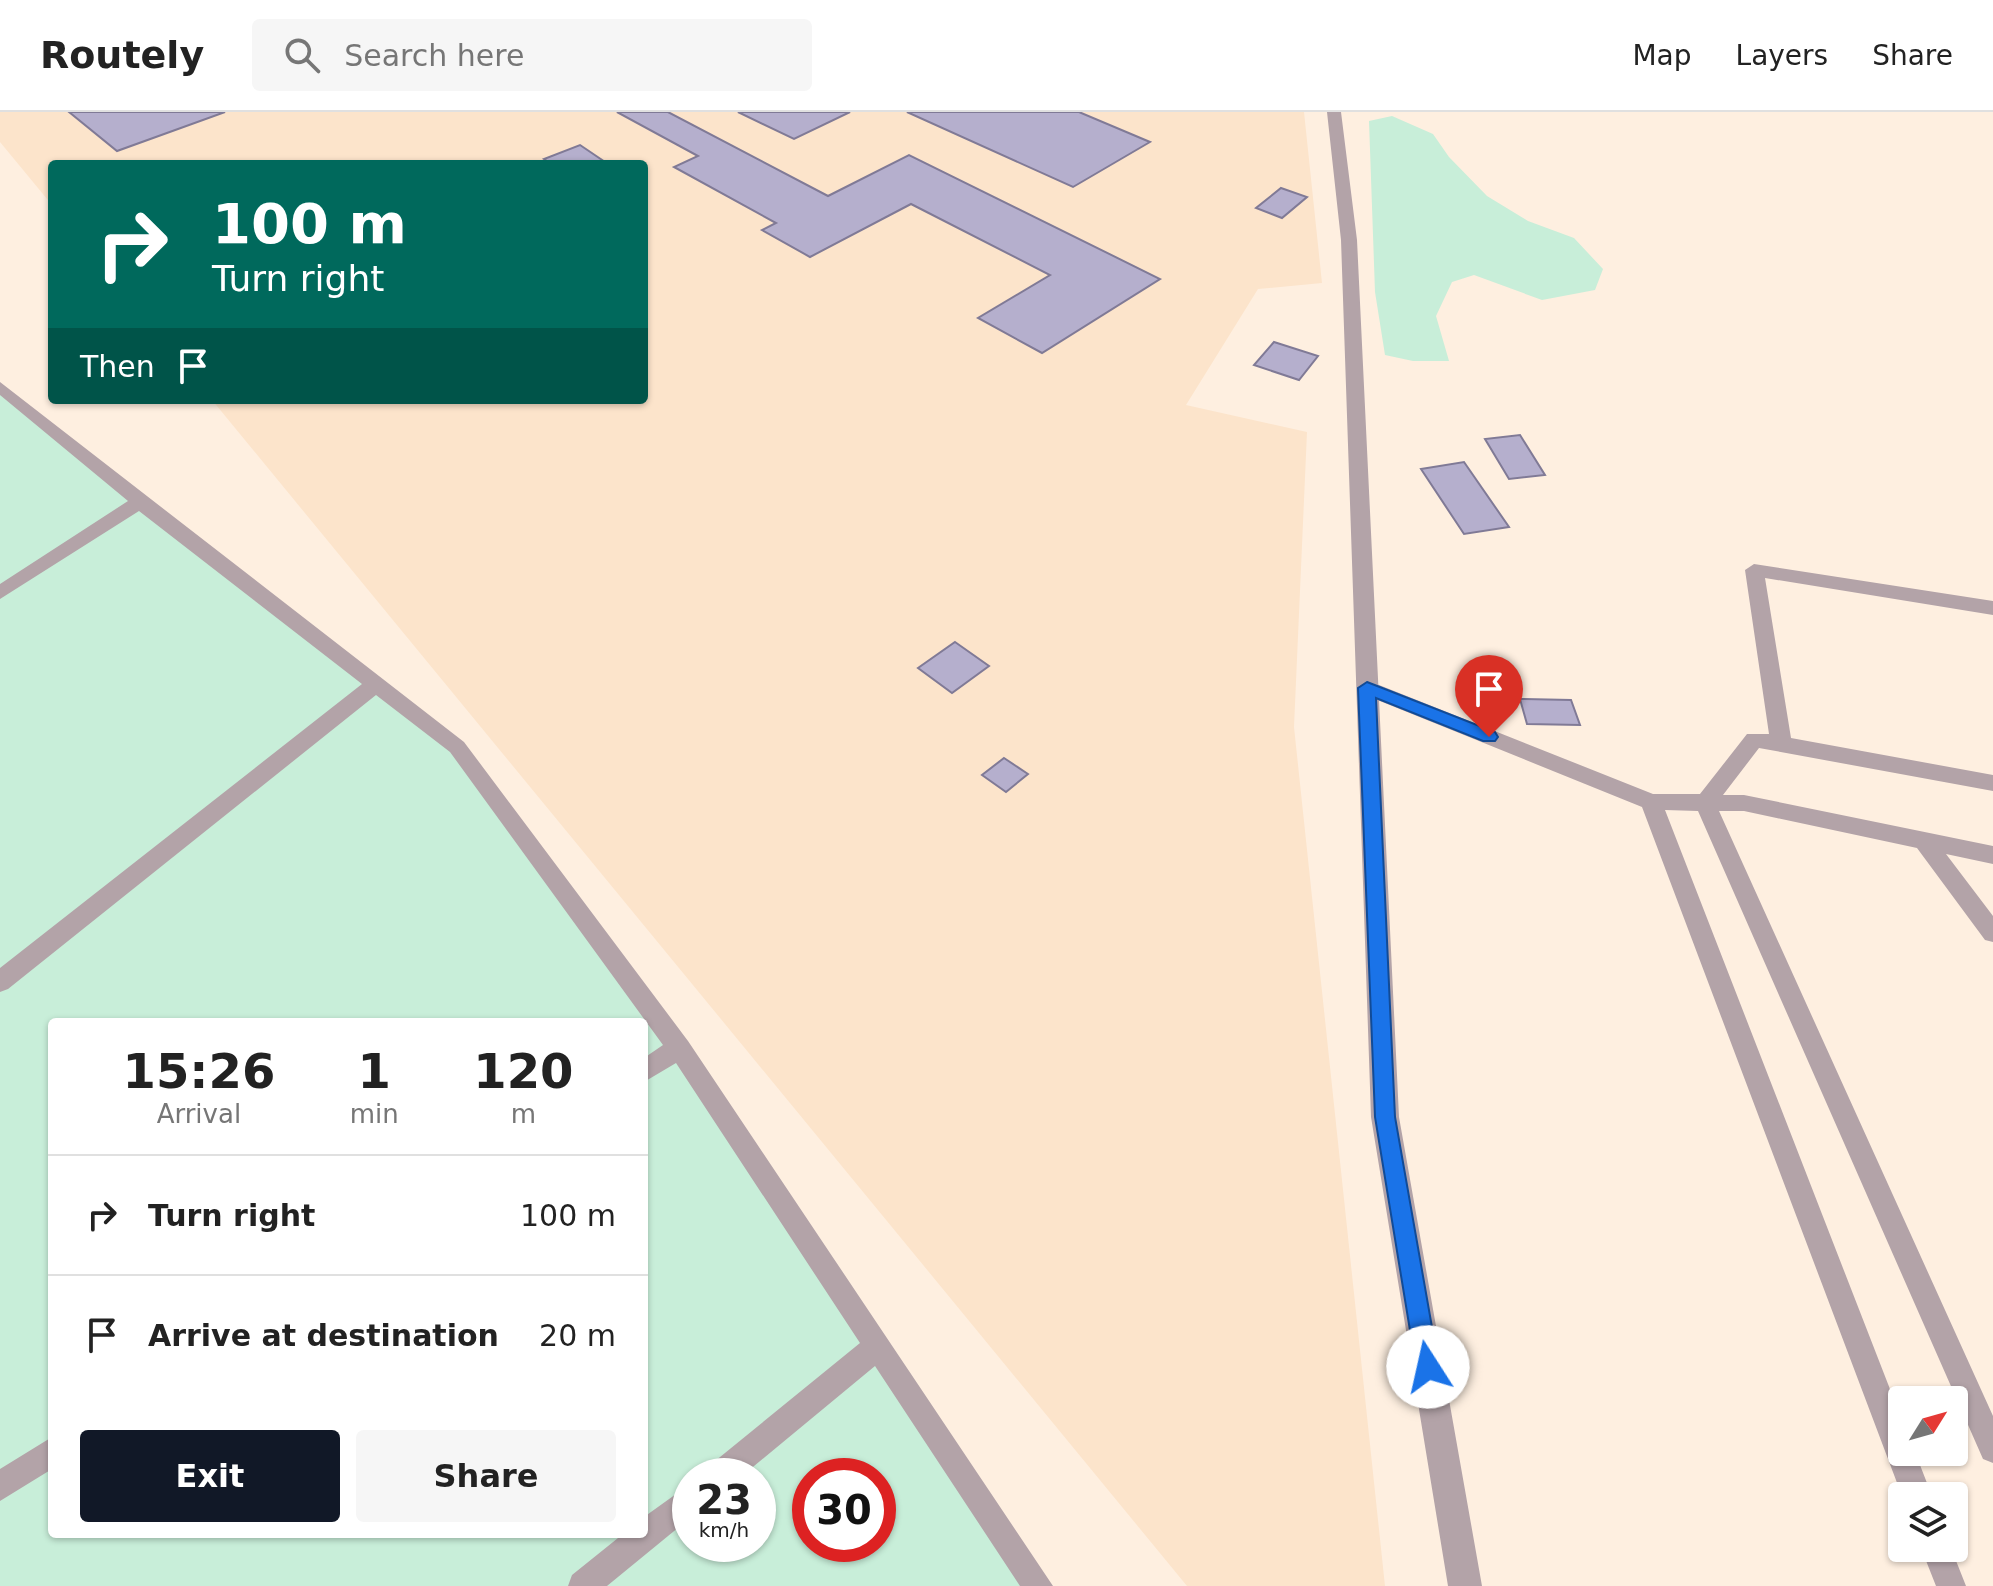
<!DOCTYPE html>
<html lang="en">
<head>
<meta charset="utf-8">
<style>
	body { margin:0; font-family:"DejaVu Sans",sans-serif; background:#f6f6f6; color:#222; height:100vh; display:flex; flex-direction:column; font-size:30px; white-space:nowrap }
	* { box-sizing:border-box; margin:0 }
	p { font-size:26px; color:#767676 }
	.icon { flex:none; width:44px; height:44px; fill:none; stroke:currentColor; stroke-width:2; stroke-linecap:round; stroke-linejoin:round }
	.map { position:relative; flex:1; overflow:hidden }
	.panel { position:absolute; left:48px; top:906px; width:600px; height:520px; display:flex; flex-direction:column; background:#fff; border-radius:8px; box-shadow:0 2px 6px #0004 }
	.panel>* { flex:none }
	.hud { position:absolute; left:48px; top:48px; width:600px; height:244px; border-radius:8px; box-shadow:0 2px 6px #0004; background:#00695c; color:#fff; overflow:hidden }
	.needle { width:52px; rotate:53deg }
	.tools { position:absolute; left:1888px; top:1274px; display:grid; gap:16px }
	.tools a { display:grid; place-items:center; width:80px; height:80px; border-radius:8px; background:#fff; box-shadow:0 2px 6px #0004; font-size:40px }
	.speed { position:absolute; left:672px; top:1346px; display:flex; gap:16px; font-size:40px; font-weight:700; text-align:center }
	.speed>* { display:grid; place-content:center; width:104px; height:104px; border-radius:50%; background:#fff; box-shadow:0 2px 6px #0004; line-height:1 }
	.speed small { font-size:20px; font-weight:400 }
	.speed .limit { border:12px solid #d22; background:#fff; color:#111 }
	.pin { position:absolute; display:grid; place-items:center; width:68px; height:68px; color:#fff; margin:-82px -34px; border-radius:50% 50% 50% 0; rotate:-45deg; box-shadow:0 0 8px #0007 }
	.pin .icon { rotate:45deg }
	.me { position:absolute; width:88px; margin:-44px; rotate:350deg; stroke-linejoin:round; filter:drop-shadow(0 0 6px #0008) }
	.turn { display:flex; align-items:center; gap:28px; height:168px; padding:0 32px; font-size:36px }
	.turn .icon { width:104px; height:104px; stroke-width:2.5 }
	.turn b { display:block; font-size:56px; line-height:68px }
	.then { display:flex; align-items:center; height:76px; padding:0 32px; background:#0003; gap:16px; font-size:30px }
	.eta { display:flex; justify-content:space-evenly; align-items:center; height:136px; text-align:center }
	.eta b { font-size:48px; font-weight:800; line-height:56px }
	.primary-button { display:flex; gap:16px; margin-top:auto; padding:16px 32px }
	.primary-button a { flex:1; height:92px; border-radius:8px; background:#111827; color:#fff; font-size:32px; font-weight:800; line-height:92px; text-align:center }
	.primary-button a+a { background:#f6f6f6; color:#222 }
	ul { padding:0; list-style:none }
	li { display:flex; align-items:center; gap:24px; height:120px; padding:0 32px; border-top:2px solid #e0e0e0 }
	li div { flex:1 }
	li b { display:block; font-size:30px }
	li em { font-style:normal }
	header { display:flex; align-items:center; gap:48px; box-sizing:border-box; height:112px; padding:0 40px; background:#fff; border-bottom:2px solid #e0e0e0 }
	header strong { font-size:38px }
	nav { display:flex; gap:44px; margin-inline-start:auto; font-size:28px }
	.search { width:560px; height:72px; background:#f6f6f6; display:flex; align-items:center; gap:20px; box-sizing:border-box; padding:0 28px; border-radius:8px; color:#767676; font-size:30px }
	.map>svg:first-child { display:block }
</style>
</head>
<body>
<header>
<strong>Routely</strong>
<div class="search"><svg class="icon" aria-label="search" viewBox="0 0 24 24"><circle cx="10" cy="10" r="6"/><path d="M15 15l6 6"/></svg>Search here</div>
<nav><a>Map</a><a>Layers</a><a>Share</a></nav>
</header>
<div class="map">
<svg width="1993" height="1474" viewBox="0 0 1993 1474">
	<rect width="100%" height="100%" fill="#feefe0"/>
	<!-- built -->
	<path fill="#fce4cb" d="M0 0H1304L1322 171 1258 177 1186 293 1307 320 1294 615 1385 1474H1187L212 288H644V52H52V93L0 30Z"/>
	<!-- green -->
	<path fill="#c8eed9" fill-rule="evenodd" d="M1392 4 1433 22 1449 45 1487 84 1528 109 1574 126 1603 157 1595 178 1542 188 1474 163 1452 170 1436 204 1449 249H1413L1385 243 1375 180 1369 9Z
		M0 281 457 635 1041 1474H0ZM52 910H644V1422H52ZM690 1364H758V1432H690ZM810 1364H878V1432H810Z"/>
	<!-- building -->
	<path fill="#b5afcd" stroke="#807a96" stroke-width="2" d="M69 0H225L117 39Z
		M617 0H668L828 84 909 43 1160 167 1042 241 978 206 1050 163 911 92 810 145 762 118 776 111 674 55 698 44Z
		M738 0H850L794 27Z
		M907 0H1079L1150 30 1073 75Z
		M580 33 608 52H551L544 47Z
		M1281 76 1307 85 1282 106 1256 96Z
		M1274 230 1318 244 1299 268 1254 253Z
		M1520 323 1545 363 1509 367 1485 327Z
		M1464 350 1509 415 1464 422 1421 357Z
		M955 530 989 554 952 581 918 556Z
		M1520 587 1571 588 1580 613 1527 612Z
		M1004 646 1028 662 1006 680 982 663Z"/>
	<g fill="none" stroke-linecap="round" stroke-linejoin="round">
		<!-- service -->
		<path fill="#b3a3a8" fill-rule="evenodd" d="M0 270 464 630 688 929 1053 1474H1020L875 1254 742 1364H704L709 1354 860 1231 676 951 644 970V946L663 933 450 640 376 583 8 877 0 880V856L362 572 139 399 0 487V472L128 389 0 283Z
			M1754 452 1993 489V503L1765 466 1791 626 1993 663V679L1759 636 1723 683H1744L1993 734V752L1946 742 1993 804V830L1985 828 1917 736 1744 699H1719L1993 1304V1351L1983 1347 1698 699 1665 698 1902 1308V1340H1915L1932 1384H1902L1642 695 1360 581 1357 576 1360 571H1374L1653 682H1700L1747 622H1769L1745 458Z
			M52 1325V1357L0 1389V1357Z
			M690 1372V1406L607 1474H568L572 1463 623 1422H644V1405Z
			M1921 1436H1951L1966 1474H1936Z"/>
		<!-- minor -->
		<path fill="#b3a3a8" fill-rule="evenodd" d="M1327 0H1341L1357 128 1399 1005 1482 1474H1448L1371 1005 1341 128Z"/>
	</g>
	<!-- route -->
	<path fill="#1a73e8" stroke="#114b97" stroke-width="2" d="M1367 570 1495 620 1498 625 1495 629H1483L1376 586 1395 1005 1439 1255 1436 1263 1428 1267 1420 1263 1416 1255 1375 1005 1358 576Z"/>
</svg>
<div class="tools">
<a><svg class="needle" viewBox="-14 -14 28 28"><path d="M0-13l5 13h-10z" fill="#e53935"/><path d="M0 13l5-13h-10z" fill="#767676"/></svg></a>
<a><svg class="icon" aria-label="layers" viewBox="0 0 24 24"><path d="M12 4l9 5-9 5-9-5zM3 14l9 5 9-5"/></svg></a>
</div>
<div class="speed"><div>23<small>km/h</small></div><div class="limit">30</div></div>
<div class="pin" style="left:1489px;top:625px;background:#d93025"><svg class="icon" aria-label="arrive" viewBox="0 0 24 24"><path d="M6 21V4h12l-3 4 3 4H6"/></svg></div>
<svg class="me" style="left:1428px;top:1255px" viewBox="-20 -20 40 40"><circle r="19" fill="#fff"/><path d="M0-13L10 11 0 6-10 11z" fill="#1a73e8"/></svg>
<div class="hud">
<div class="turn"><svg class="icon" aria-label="right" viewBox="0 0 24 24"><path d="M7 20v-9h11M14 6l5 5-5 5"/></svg><div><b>100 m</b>Turn right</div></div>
<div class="then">Then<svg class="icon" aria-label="arrive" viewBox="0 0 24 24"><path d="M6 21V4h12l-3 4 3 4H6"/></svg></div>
</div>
<section class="panel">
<div class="eta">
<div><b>15:26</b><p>Arrival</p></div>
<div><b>1</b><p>min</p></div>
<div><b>120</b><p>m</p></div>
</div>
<ul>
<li><svg class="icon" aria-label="right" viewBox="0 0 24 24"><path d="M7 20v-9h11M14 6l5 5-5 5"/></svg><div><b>Turn right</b></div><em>100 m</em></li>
<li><svg class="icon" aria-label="arrive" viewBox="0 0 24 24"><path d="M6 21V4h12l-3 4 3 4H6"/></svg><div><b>Arrive at destination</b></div><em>20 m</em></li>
</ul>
<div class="primary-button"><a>Exit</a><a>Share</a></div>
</section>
</div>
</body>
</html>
